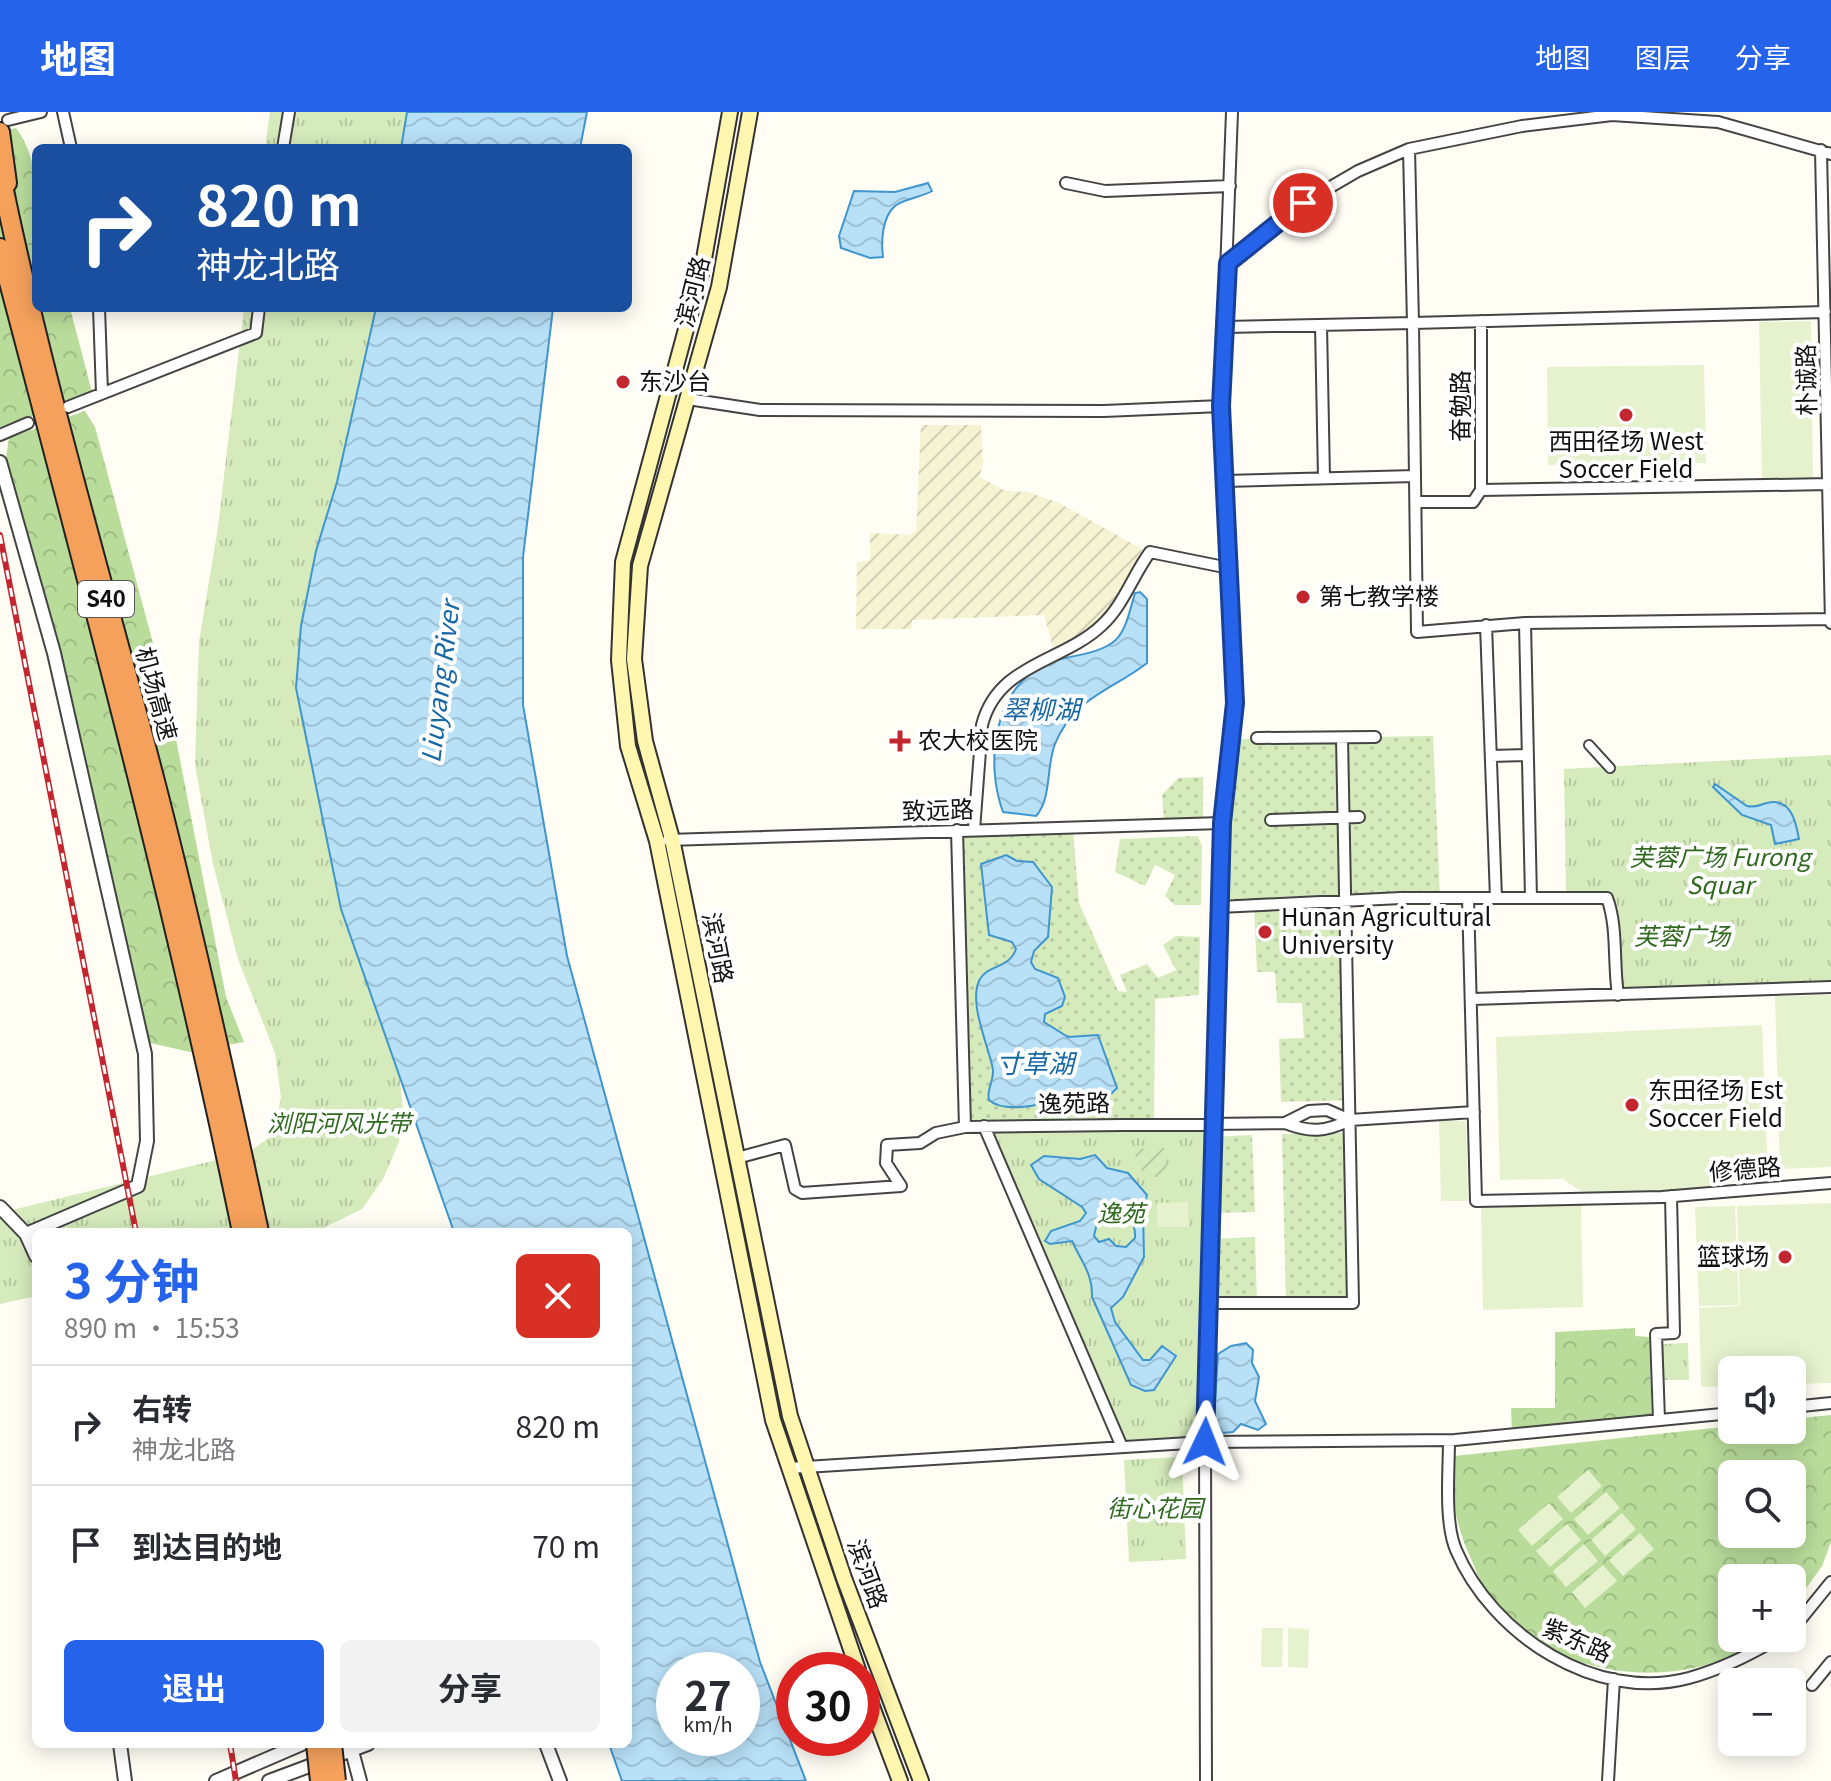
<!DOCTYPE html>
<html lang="zh">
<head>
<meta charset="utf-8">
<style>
	body { margin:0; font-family:Georgia,"Noto Sans SC",serif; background:#f2f2f3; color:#2b2b33; height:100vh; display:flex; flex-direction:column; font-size:30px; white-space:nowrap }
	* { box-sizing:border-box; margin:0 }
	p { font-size:26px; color:#7c7c81 }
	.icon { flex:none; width:44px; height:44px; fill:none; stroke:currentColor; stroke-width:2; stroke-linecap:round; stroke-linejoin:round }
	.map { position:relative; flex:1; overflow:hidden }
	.panel { position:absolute; left:32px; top:1116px; width:600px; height:520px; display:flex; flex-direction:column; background:#fff; border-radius:12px; box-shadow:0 4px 20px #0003 }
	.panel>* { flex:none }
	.hud { position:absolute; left:32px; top:32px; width:600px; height:168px; border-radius:12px; box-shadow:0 4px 20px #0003; background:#1a4fa0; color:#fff; overflow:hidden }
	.buttons { position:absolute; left:1718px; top:1244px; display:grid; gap:16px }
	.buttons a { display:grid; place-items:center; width:88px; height:88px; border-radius:12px; background:#fff; box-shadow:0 4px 20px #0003; font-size:40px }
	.speed { position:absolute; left:656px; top:1540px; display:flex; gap:16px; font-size:40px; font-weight:700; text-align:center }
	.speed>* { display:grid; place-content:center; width:104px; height:104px; border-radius:50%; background:#fff; box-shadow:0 4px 20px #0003; line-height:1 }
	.speed small { font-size:20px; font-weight:400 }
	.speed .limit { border:12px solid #d22; background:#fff; color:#111 }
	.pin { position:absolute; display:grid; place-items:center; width:68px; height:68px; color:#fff; margin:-34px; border:4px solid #fff; border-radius:50%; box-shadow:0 2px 8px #0007 }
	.me { position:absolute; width:88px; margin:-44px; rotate:2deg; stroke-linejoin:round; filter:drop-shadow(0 0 6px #0008) }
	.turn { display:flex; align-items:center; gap:28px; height:168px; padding:0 32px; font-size:36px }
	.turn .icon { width:104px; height:104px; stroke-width:2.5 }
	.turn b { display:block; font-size:56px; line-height:68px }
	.round { display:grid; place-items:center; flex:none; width:84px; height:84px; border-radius:12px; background:#f2f2f3 }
	.head { display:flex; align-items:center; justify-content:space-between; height:136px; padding:0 32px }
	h1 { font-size:48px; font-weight:700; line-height:60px; color:#2563eb }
	.primary-button { display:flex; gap:16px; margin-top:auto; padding:16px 32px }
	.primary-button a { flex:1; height:92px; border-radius:12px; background:#2563eb; color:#fff; font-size:32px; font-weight:700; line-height:92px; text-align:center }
	.primary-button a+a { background:#f2f2f3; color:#2b2b33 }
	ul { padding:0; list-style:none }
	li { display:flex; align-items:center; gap:24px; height:120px; padding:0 32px; border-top:2px solid #e1e1e2 }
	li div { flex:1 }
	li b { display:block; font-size:30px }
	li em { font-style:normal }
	header { display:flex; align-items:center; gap:48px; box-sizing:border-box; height:112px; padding:0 40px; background:#2563eb; color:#fff }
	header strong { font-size:38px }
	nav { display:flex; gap:44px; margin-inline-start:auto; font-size:28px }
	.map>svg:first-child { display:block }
</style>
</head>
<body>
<header>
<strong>地图</strong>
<nav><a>地图</a><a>图层</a><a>分享</a></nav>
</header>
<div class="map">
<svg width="1831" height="1669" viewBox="0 0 1831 1669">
	<defs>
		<pattern id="farmland-furrows" width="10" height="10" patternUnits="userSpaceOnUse" patternTransform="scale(2)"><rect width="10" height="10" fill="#f6f3d3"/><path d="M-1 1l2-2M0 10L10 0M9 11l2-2" fill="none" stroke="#d2cfb4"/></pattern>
		<pattern id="grass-dots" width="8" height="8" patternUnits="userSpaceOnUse" patternTransform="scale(2)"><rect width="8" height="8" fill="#d5ebbc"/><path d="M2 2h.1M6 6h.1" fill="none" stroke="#b6c8a1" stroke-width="1.8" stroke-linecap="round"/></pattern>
		<pattern id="forest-crowns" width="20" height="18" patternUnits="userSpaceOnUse" patternTransform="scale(2)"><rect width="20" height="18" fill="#b9dc9b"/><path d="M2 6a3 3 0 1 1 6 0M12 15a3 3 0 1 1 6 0" fill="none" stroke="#9ebc84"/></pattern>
		<pattern id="park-tufts" width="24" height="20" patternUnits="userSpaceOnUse" patternTransform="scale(2)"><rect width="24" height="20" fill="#d5ebbc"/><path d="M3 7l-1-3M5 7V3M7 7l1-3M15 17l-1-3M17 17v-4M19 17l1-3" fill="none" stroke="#b6c8a1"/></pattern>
		<pattern id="garden-furrows" width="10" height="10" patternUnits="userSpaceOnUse" patternTransform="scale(2)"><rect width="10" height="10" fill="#d5ebbc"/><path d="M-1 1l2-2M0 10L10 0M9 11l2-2" fill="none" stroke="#b6c8a1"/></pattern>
		<pattern id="water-waves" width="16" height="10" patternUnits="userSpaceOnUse" patternTransform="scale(2)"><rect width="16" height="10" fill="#b8e0f7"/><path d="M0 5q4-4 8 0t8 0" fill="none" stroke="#9dbfd3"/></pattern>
	</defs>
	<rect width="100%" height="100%" fill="#fffdf4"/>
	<!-- farmland -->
	<path fill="url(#farmland-furrows)" d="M921 313H981L983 352 979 365 1006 379 1028 380 1059 391 1142 437 1114 493 1099 512 1073 531 1053 536 1044 503 912 508V517H856L857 450 870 448V421L909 423 916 418Z"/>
	<!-- grass -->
	<path fill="url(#grass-dots)" d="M1433 624 1440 786 1347 790 1349 988 1281 990 1279 927 1304 926 1302 891H1277L1275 860H1257L1254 794 1219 795 1231 627Z
		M1203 665V705L1164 706 1162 683 1178 666Z
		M957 718H1073L1079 791 1118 879 1127 880 1120 863 1147 852 1158 866 1176 858 1163 833 1176 824 1200 825 1199 883 1155 887 1154 1010 965 1015Z
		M1198 724 1202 734 1201 793H1175L1165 784 1175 763 1155 753 1145 774 1115 760 1120 727Z
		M1349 1021 1353 1191H1286L1282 1022Z
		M1252 1023 1255 1100 1210 1101 1212 1025Z
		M1255 1125 1257 1191H1208L1209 1127Z"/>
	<!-- forest -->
	<path fill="url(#forest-crowns)" fill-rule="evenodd" d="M16 16C49 58 36 144 36 196H70L92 280 0 318V19Z
		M85 299 95 315 169 591 226 885 244 930 190 940 150 931 60 537 6 346 9 326Z
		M1635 1216V1224L1649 1225 1652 1306 1512 1322 1511 1296H1555V1220Z
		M1831 1303V1430L1822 1454 1792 1496V1466H1732V1526H1762C1753 1536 1716 1550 1702 1554 1625 1574 1530 1549 1486 1479 1478 1467 1474 1452 1468 1440 1456 1413 1448 1373 1455 1344L1732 1314V1318H1792V1307ZM1732 1362H1792V1422H1732Z"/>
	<!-- park -->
	<path fill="url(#park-tufts)" d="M270 0H407L401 36H265Z
		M244 196H376L337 370 316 439 301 514 296 576 341 797 399 960 403 997 399 1030 383 1067 362 1097 315 1120H36V1184L0 1192V1101L249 1040 274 1022 281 985 275 941 238 847 213 752 195 653 199 530 218 415Z
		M1831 643V875L1703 880 1646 875 1621 877 1609 830 1610 782 1566 783 1564 657Z
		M1207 1015 1201 1324 1126 1328 994 1020Z
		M1688 1231 1689 1268H1661V1232Z
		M1182 1345 1186 1447 1129 1450 1124 1348Z"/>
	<!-- garden -->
	<path fill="url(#garden-furrows)" d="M1166 1036V1067L1145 1063 1136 1050 1135 1037Z"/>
	<!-- pitch -->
	<path fill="#e6f2ce" d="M1811 209 1813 368 1762 369 1759 210Z
		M1704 253 1706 351 1548 353 1547 255Z
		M1831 883V1055L1780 1057 1775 884Z
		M1762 913 1768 1062 1662 1085 1592 1087 1563 1067 1500 1068 1496 925Z
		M1439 1009H1466L1468 1089H1441Z
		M1188 1090 1189 1115H1157V1091Z
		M1581 1091 1583 1195 1483 1198 1481 1093Z
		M1831 1091V1271L1792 1272V1258H1732V1274L1701 1275 1699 1196 1740 1194 1737 1094Z
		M1735 1094 1739 1193 1699 1194 1695 1095Z
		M1588 1358 1602 1374 1571 1401 1557 1385Z
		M1606 1380 1620 1396 1588 1423 1574 1407Z
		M1549 1391 1563 1407 1532 1434 1518 1418Z
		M1622 1401 1636 1417 1605 1444 1591 1428Z
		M1567 1412 1581 1428 1550 1455 1536 1439Z
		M1640 1421 1654 1437 1623 1464 1609 1448Z
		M1584 1432 1598 1449 1566 1475 1553 1459Z
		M1603 1453 1617 1469 1585 1496 1572 1480Z
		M1262 1516H1283L1282 1555H1261Z
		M1288 1516 1309 1517 1308 1556 1288 1555Z"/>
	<!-- water -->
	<path fill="url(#water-waves)" stroke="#3f96cf" stroke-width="2" fill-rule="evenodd" d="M407 0H587L580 36H401Z
		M928 71 932 79C922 85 903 87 895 94 882 105 881 130 883 145L870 146 841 136 839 124 854 79 895 80Z
		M376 196H553L523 445V593L567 844 760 1550 806 1669H622L609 1632H628V1120H454L341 797 296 576 301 514 316 439 337 370ZM742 1558V1626H674V1558Z
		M1140 480 1147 487V551C1113 578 1074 585 1055 632 1046 654 1052 686 1036 704L1003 700C985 652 993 576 1046 552 1066 543 1093 544 1112 531 1126 522 1130 497 1135 481Z
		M1715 672 1747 694C1757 696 1758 693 1767 691 1791 685 1796 710 1799 727L1775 732 1771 713 1742 703 1713 675Z
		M1006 743 1017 749 1033 750 1052 775 1048 825 1034 839 1031 850 1035 857 1058 866 1065 885 1062 894 1045 902 1044 910 1068 925 1098 923 1117 976 1102 991 1069 995 1056 987C1039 994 1003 1001 989 988 986 977 994 970 993 958 990 937 967 890 980 867 989 852 1009 857 1016 837L1012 830 989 823 981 752Z
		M1095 1043 1107 1056 1128 1061 1147 1083 1143 1099 1144 1145 1123 1185 1111 1196 1115 1210 1143 1248H1150L1162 1234 1176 1244 1154 1278 1145 1279 1131 1273 1092 1185C1093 1162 1081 1149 1072 1129L1050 1132 1045 1129 1051 1119 1080 1109 1086 1101 1082 1095 1039 1067 1031 1053 1044 1044 1080 1047ZM1113 1102C1128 1102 1136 1111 1135 1126L1126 1135 1116 1134 1109 1127 1099 1130 1094 1124 1097 1111Z
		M1246 1231 1253 1238 1252 1251 1259 1265 1255 1289 1266 1312 1258 1318 1241 1312 1233 1320 1223 1321 1214 1306 1218 1242 1231 1234Z"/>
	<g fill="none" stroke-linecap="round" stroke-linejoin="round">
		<defs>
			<path id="pedestrian" d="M1589 633 1610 656"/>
			<path id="minor" d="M63 0 71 36
				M8 8 41 0
				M283 36 289 0
				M1409 37 1413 211 1825 200
				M1821 38 1831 511
				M1066 71 1105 79 1230 74
				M1228 151 1303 91 1358 59 1409 37 1522 14 1612 3 1718 10 1831 42
				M99 196 102 281
				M1321 213 1324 366
				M1226 215 1413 211 1417 520 1525 511 1831 507
				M688 287 760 298 1104 299 1221 294
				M68 295 256 221 259 196
				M0 323 28 311
				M1225 369 1415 364
				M1481 378V209
				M1416 390H1473L1481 378 1829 372
				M1525 511 1531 786
				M1486 513 1496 786
				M1257 626 1375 625
				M1491 644 1528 643
				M1271 708 1359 705
				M957 718 965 1015 1285 1011 1309 999 1327 998 1350 1008 1474 1000
				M974 718 982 613C998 551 1062 551 1102 513 1123 494 1133 463 1150 440L1229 456
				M668 728 1222 711
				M1468 786 1476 1089 1662 1085 1831 1071
				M1219 795 1401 786H1607C1618 815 1613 851 1618 883
				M1473 887 1831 875
				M1285 1011C1311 1021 1325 1020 1350 1008
				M984 1014 1122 1335
				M737 1046 785 1033 795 1077 802 1081 901 1074 886 1051 887 1033 920 1031 936 1021 965 1015
				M1208 1191H1353L1342 626
				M1792 1295 1831 1291
				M1659 1308 1656 1222 1674 1221 1671 1084
				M1449 1329C1449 1359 1444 1410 1456 1438 1492 1523 1596 1591 1689 1566 1721 1557 1750 1543 1778 1526
				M789 1356 1205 1330 1455 1328 1732 1301
				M1792 1518 1831 1470
				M1812 1573 1831 1550
				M1206 1669 1205 1330 1212 1025 1222 711 1235 591 1221 294 1232 0
				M1608 1669 1614 1567"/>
			<path id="tertiary" d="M0 350 54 541 145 942 147 1029 138 1074 26 1122
				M0 1095 26 1122 36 1144
				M120 1632 125 1669
				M546 1632 560 1669
				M352 1639 360 1669
				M216 1669 302 1632
				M269 1669 368 1632"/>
			<path id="secondary" d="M730 0 702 158 623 450 619 548 628 634 657 729 773 1308 858 1558
				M750 0 719 175 640 454 634 547 645 629 672 727 790 1304 844 1466 921 1669
				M862 1568 900 1669"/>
			<path id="motorway" d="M0 20 7 71
				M0 59C42 266 103 468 156 673 194 821 227 970 259 1120
				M0 136C86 463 174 789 242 1120"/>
		</defs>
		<!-- pedestrian casing -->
		<use href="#pedestrian" stroke="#444" stroke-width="12"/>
		<!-- minor casing -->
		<use href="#minor" stroke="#444" stroke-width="14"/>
		<!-- tertiary casing -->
		<use href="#tertiary" stroke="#444" stroke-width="16"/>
		<!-- secondary casing -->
		<use href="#secondary" stroke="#333" stroke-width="18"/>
		<!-- motorway casing -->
		<use href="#motorway" stroke="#222" stroke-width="22"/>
		<!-- pedestrian -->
		<use href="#pedestrian" stroke="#fff" stroke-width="8"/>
		<!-- minor -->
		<use href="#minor" stroke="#fff" stroke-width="10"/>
		<!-- tertiary -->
		<use href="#tertiary" stroke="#fff" stroke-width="12"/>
		<!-- secondary -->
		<use href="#secondary" stroke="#fff6af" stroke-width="14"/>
		<!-- motorway -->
		<use href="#motorway" stroke="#f5a15c" stroke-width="18"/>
		<defs>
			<path id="rail" d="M0 423 136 1120
				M230 1632 236 1669"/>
		</defs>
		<!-- rail casing -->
		<use href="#rail" stroke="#c3262e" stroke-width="6"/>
		<!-- rail -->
		<use href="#rail" stroke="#fff" stroke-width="3" stroke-dasharray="9" stroke-linecap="butt"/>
		<defs>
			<path id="motorway-bridge" d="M316 1632 320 1669
				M332 1632 336 1669"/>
		</defs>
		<!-- motorway-bridge casing -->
		<use href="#motorway-bridge" stroke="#222" stroke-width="22" stroke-linecap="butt"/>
		<!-- motorway-bridge -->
		<use href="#motorway-bridge" stroke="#f5a15c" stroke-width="18"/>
	</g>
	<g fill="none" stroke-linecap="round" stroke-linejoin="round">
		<defs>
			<path id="route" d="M1205 1330 1222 711 1235 591 1221 294 1228 151 1303 91"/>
		</defs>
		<!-- route casing -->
		<use href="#route" stroke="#184099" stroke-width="20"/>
		<!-- route -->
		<use href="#route" stroke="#2563eb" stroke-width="14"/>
	</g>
	<!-- markers -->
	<g fill="#c3262e" stroke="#fff" stroke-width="3">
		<circle cx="623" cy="270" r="8"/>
		<circle cx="1626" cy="303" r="8"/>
		<circle cx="1303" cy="485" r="8"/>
		<path d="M896 617h8v8h8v8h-8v8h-8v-8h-8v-8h8z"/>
		<circle cx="1265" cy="820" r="8"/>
		<circle cx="1632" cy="993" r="8"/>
		<circle cx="1785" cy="1145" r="8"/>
	</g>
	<g text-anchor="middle" stroke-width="8" stroke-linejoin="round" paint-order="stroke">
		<!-- shield labels -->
		<rect fill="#fff" stroke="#585858" stroke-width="2" x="78" y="469" width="56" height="36" rx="6"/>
		<g font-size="22" font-weight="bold" fill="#111">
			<text x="106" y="495">S40</text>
		</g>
		<!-- street labels -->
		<g font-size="24" fill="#111" stroke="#fff">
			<text transform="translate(693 180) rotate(-76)" y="8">滨河路</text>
			<text transform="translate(1807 268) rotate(-91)" y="8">朴诚路</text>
			<text transform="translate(1461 294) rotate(-90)" y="8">奋勉路</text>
			<text transform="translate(156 582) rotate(75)" y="8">机场高速</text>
			<text transform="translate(938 699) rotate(-2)" y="8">致远路</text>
			<text transform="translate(717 836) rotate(79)" y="8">滨河路</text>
			<text transform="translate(1074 992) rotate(-1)" y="8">逸苑路</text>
			<text transform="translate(1745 1058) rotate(-5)" y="8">修德路</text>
			<text transform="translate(867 1462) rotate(70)" y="8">滨河路</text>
			<text transform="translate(1577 1529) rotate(24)" y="8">紫东路</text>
		</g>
		<!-- poi labels -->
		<g font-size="24" fill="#111" stroke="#fff" text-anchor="start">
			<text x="639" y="278">东沙台</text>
			<text x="1626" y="338" text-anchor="middle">西田径场 West<tspan x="1626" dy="28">Soccer Field</tspan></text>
			<text x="1319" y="493">第七教学楼</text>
			<text x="918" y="637">农大校医院</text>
			<text x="1281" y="814">Hunan Agricultural<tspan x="1281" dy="28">University</tspan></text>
			<text x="1648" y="987">东田径场 Est<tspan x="1648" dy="28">Soccer Field</tspan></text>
			<text x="1769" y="1153" text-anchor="end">篮球场</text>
		</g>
		<!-- park labels -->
		<g font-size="24" font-style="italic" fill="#2f6a1f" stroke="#fff">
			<text x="1720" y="754">芙蓉广场 Furong<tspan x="1720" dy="28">Squar</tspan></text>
			<text x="1682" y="833">芙蓉广场</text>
			<text x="339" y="1020">浏阳河风光带</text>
			<text x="1121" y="1110">逸苑</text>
			<text x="1155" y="1405">街心花园</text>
		</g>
		<!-- water labels -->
		<g font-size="26" font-style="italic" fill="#1768a5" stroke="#fff">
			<text transform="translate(441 570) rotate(-83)" y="9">Liuyang River</text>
			<text x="1041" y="607">翠柳湖</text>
			<text x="1035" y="961">寸草湖</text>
		</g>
	</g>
</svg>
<div class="buttons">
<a><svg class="icon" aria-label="sound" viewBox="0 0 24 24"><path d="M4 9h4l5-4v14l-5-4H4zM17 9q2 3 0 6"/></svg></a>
<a><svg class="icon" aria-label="search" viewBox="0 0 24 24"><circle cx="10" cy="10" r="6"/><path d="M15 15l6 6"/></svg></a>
<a>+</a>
<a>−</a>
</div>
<div class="speed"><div>27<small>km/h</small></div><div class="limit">30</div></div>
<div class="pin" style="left:1303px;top:91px;background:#d93025"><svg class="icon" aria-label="arrive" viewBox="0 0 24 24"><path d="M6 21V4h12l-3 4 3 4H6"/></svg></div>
<svg class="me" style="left:1205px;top:1330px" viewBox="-20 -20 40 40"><path d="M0-17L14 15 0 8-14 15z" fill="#2563eb" stroke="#fff" stroke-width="4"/></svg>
<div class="hud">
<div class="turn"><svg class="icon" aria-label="right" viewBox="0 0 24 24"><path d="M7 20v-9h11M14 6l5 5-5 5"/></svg><div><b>820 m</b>神龙北路</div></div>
</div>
<section class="panel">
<div class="head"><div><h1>3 分钟</h1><p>890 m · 15:53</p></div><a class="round" style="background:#d93025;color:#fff"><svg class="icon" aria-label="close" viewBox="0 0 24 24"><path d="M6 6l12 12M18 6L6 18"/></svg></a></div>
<ul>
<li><svg class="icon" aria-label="right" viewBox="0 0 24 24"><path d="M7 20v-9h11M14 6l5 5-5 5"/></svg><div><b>右转</b><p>神龙北路</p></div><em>820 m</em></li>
<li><svg class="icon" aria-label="arrive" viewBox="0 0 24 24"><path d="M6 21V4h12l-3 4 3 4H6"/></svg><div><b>到达目的地</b></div><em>70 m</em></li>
</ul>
<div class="primary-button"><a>退出</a><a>分享</a></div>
</section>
</div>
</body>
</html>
